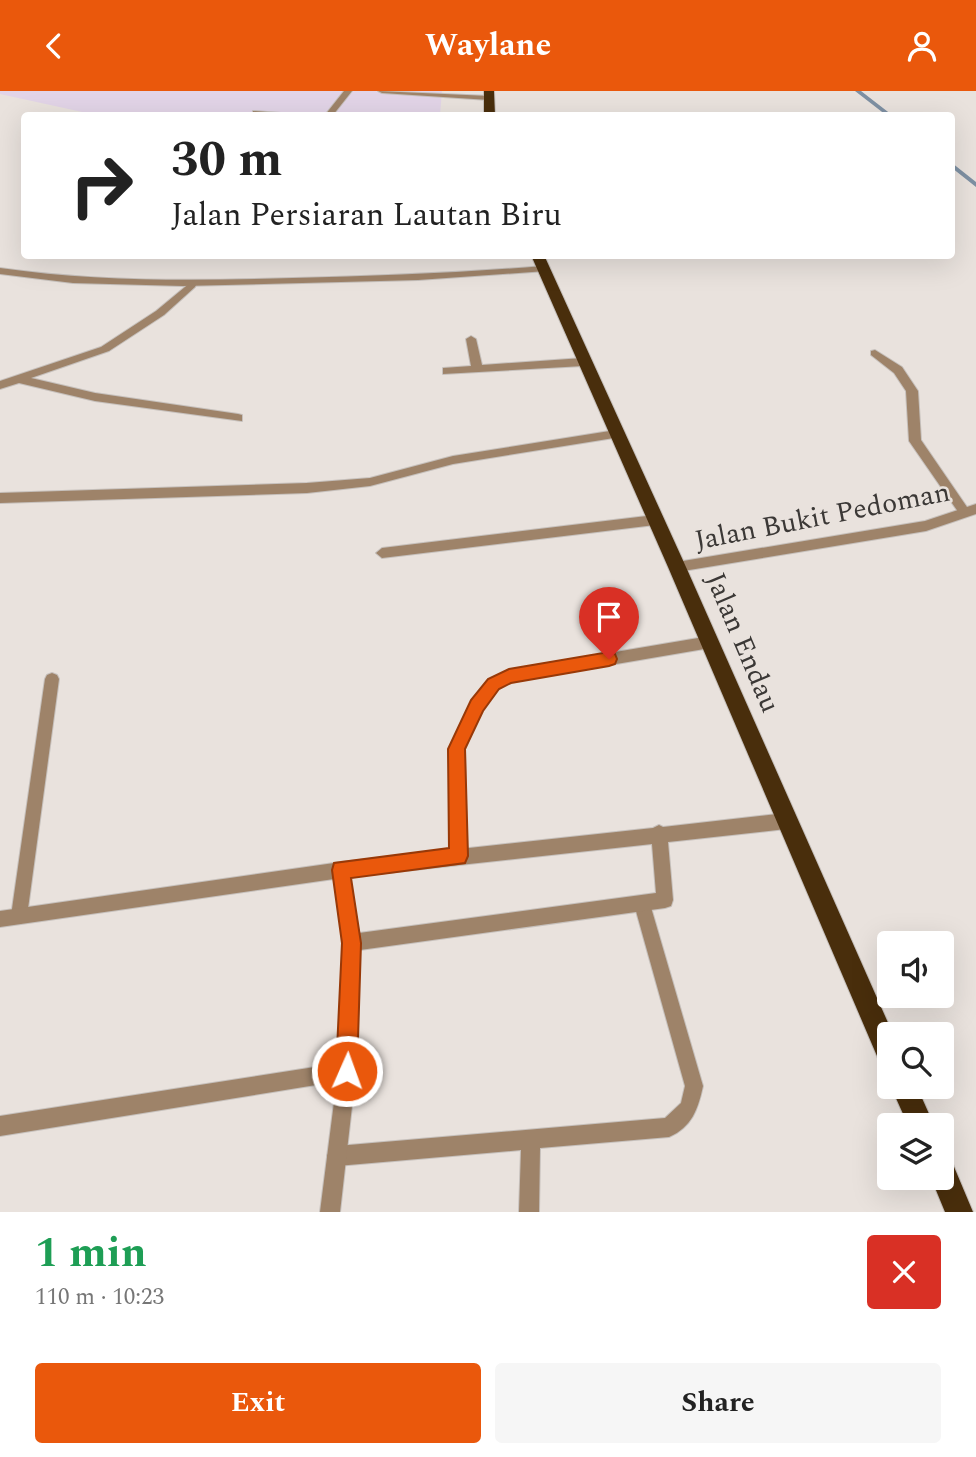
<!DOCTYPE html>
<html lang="en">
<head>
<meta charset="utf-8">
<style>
	body { margin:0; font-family:Spectral,serif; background:#f6f6f6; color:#222; height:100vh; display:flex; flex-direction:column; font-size:26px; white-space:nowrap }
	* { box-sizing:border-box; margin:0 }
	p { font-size:23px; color:#767676 }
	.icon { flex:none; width:38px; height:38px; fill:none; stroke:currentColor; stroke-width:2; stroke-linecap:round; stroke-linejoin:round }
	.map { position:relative; height:1121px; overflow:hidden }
	.sheet { display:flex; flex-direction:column; background:#fff; flex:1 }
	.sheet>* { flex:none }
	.guide { position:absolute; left:21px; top:21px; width:934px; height:147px; border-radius:7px; box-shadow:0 7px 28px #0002; background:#fff; color:#222; overflow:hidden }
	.tools { position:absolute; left:877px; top:840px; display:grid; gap:14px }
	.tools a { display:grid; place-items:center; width:77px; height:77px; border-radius:7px; background:#fff; box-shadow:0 7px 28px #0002; font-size:35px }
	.pin { position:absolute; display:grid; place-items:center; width:60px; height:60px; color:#fff; margin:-72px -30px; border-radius:50% 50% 50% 0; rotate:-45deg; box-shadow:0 0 7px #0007 }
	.pin .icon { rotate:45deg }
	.me { position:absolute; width:77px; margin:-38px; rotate:2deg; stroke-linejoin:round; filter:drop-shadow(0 0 5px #0008) }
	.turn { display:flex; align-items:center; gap:24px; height:147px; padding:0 35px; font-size:32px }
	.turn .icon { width:91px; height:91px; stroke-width:2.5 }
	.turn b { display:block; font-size:49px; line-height:60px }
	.round { display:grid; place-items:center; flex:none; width:74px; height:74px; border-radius:7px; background:#f6f6f6 }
	.head { display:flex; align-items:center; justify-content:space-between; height:119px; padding:0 35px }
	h1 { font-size:42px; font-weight:700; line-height:52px; color:#1e9e55 }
	.button { display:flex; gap:14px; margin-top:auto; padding:14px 35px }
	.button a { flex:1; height:80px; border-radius:7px; background:#ea580c; color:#fff; font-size:28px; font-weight:700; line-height:80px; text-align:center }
	.button a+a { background:#f6f6f6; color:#222 }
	header { display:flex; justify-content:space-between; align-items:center; height:91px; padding:0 35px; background:#ea580c; color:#fff; font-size:32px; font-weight:700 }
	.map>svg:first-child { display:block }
</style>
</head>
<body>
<header><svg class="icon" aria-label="back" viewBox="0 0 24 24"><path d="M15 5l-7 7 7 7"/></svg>Waylane<svg class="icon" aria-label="person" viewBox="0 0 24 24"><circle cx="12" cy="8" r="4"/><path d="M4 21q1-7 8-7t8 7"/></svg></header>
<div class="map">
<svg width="976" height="1121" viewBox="0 0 976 1121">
	<rect width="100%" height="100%" fill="#e9e2dd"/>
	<!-- education -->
	<path fill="#e2d4e7" d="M0 0H442L440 24H96L0 3Z"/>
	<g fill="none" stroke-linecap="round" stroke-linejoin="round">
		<!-- stream -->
		<path fill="#7e90a3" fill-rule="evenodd" d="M855 0H861L892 24H886Z
			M952 72 976 91V96L952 77Z"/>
		<defs>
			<path id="service" d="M344 0H352L333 24H325Z
				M378 0 489 5 493 7 489 9 382 2Z
				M253 20 281 22 285 24H253Z
				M191 191 196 194 195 196 164 224 109 260 31 287 95 302 238 323 242 324V330L95 310 19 292 0 298V290L101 256 156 220Z
				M471 245 476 248 482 274 583 267 588 271 583 275 443 283V277L471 275 466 248Z
				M875 259 902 276 918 300 921 349 969 419 971 422 969 425H961L909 350 906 300 894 282 871 264V260Z
				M616 339 622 343 620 346 453 373 370 395 307 402 0 412V402L307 392 370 387 453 365Z
				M655 424 661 429 655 434 382 467 376 462 382 457Z
				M710 545 715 547 717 551 715 555 710 557 511 591 499 597 482 618 465 658 467 765 465 771 459 773 453 771 451 765 449 658 472 609 489 589 509 579Z
				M52 582 57 584 59 588 27 825 25 831 19 833 13 831 11 825 45 588 47 584Z
				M642 805 648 807 650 813 703 995C698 1018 692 1036 669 1046L540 1057 539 1121H519L521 1059 337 1075 330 1072 327 1065 330 1058 337 1055 665 1027 681 1012 685 995 634 813 636 807Z
				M347 971 354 973 356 980 354 987 347 989 0 1045V1025Z"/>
			<path id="minor" d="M543 175 548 178 546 180 418 189 183 195 73 192 0 183V177C97 191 194 190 293 187 376 185 460 182 543 175Z
				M976 413V423L926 440 677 481 670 476 677 471 925 430Z
				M786 722 792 725 794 730 792 735 786 738 668 751 673 809 671 815 665 817 360 859 356 980 340 1121H320L338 980 343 852 334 788 0 836V820L341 771 653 737 659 734 663 736ZM652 753 656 802 359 842 350 786Z"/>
			<path id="trunk" d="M484 0H494L495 24H484Z
				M531 164H544L686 476 893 943H889V976L880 972 668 476Z
				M891 996H917L934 1034H908Z
				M942 1067 952 1071 973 1121H945L931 1087H942Z"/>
		</defs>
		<!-- service casing -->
		<use href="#service" stroke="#c6c0bc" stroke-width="2"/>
		<!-- minor casing -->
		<use href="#minor" stroke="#c6c0bc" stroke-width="2"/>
		<!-- trunk casing -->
		<use href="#trunk" stroke="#c6c0bc" stroke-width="2"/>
		<!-- service -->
		<use href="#service" fill="#9e8369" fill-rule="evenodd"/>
		<!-- minor -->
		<use href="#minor" fill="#9e8369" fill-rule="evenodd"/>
		<!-- trunk -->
		<use href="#trunk" fill="#492e0c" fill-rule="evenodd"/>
	</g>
	<!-- route -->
	<path fill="#ea580c" stroke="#983908" stroke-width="2" d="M609 561 615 563 617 568 615 573 609 575 511 592 499 598 483 620 465 658 468 765 465 772 351 787 361 852 357 980 354 988 347 991 339 988 336 980 342 852 332 779 334 772 449 757 448 658 471 609 488 588 509 578Z"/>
	<g text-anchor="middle" stroke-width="5" stroke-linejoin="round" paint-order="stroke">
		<!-- street labels -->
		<g font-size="28" fill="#3b3836" stroke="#e9e2dd">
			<text transform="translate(822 424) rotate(-11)" y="10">Jalan Bukit Pedoman</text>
			<text transform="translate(744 551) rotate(67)" y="10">Jalan Endau</text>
		</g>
	</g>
</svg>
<div class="tools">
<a><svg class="icon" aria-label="sound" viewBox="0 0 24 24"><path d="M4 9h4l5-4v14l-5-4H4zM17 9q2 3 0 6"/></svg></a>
<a><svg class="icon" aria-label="search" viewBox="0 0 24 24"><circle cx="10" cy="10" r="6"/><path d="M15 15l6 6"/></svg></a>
<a><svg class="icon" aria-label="layers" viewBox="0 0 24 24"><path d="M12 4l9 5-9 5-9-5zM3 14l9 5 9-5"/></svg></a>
</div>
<div class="pin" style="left:609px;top:568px;background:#d93025"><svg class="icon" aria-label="arrive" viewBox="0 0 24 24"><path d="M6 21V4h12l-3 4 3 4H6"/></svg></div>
<svg class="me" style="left:347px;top:980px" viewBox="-20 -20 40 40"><circle r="17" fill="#ea580c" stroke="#fff" stroke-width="3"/><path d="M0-11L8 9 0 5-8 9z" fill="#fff"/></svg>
<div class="guide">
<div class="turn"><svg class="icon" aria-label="right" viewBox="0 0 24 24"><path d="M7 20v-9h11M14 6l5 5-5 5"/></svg><div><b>30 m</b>Jalan Persiaran Lautan Biru</div></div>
</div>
</div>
<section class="sheet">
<div class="head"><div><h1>1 min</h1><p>110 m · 10:23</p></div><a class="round" style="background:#d93025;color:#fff"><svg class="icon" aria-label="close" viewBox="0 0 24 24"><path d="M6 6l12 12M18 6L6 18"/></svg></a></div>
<div class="button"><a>Exit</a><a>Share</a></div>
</section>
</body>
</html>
